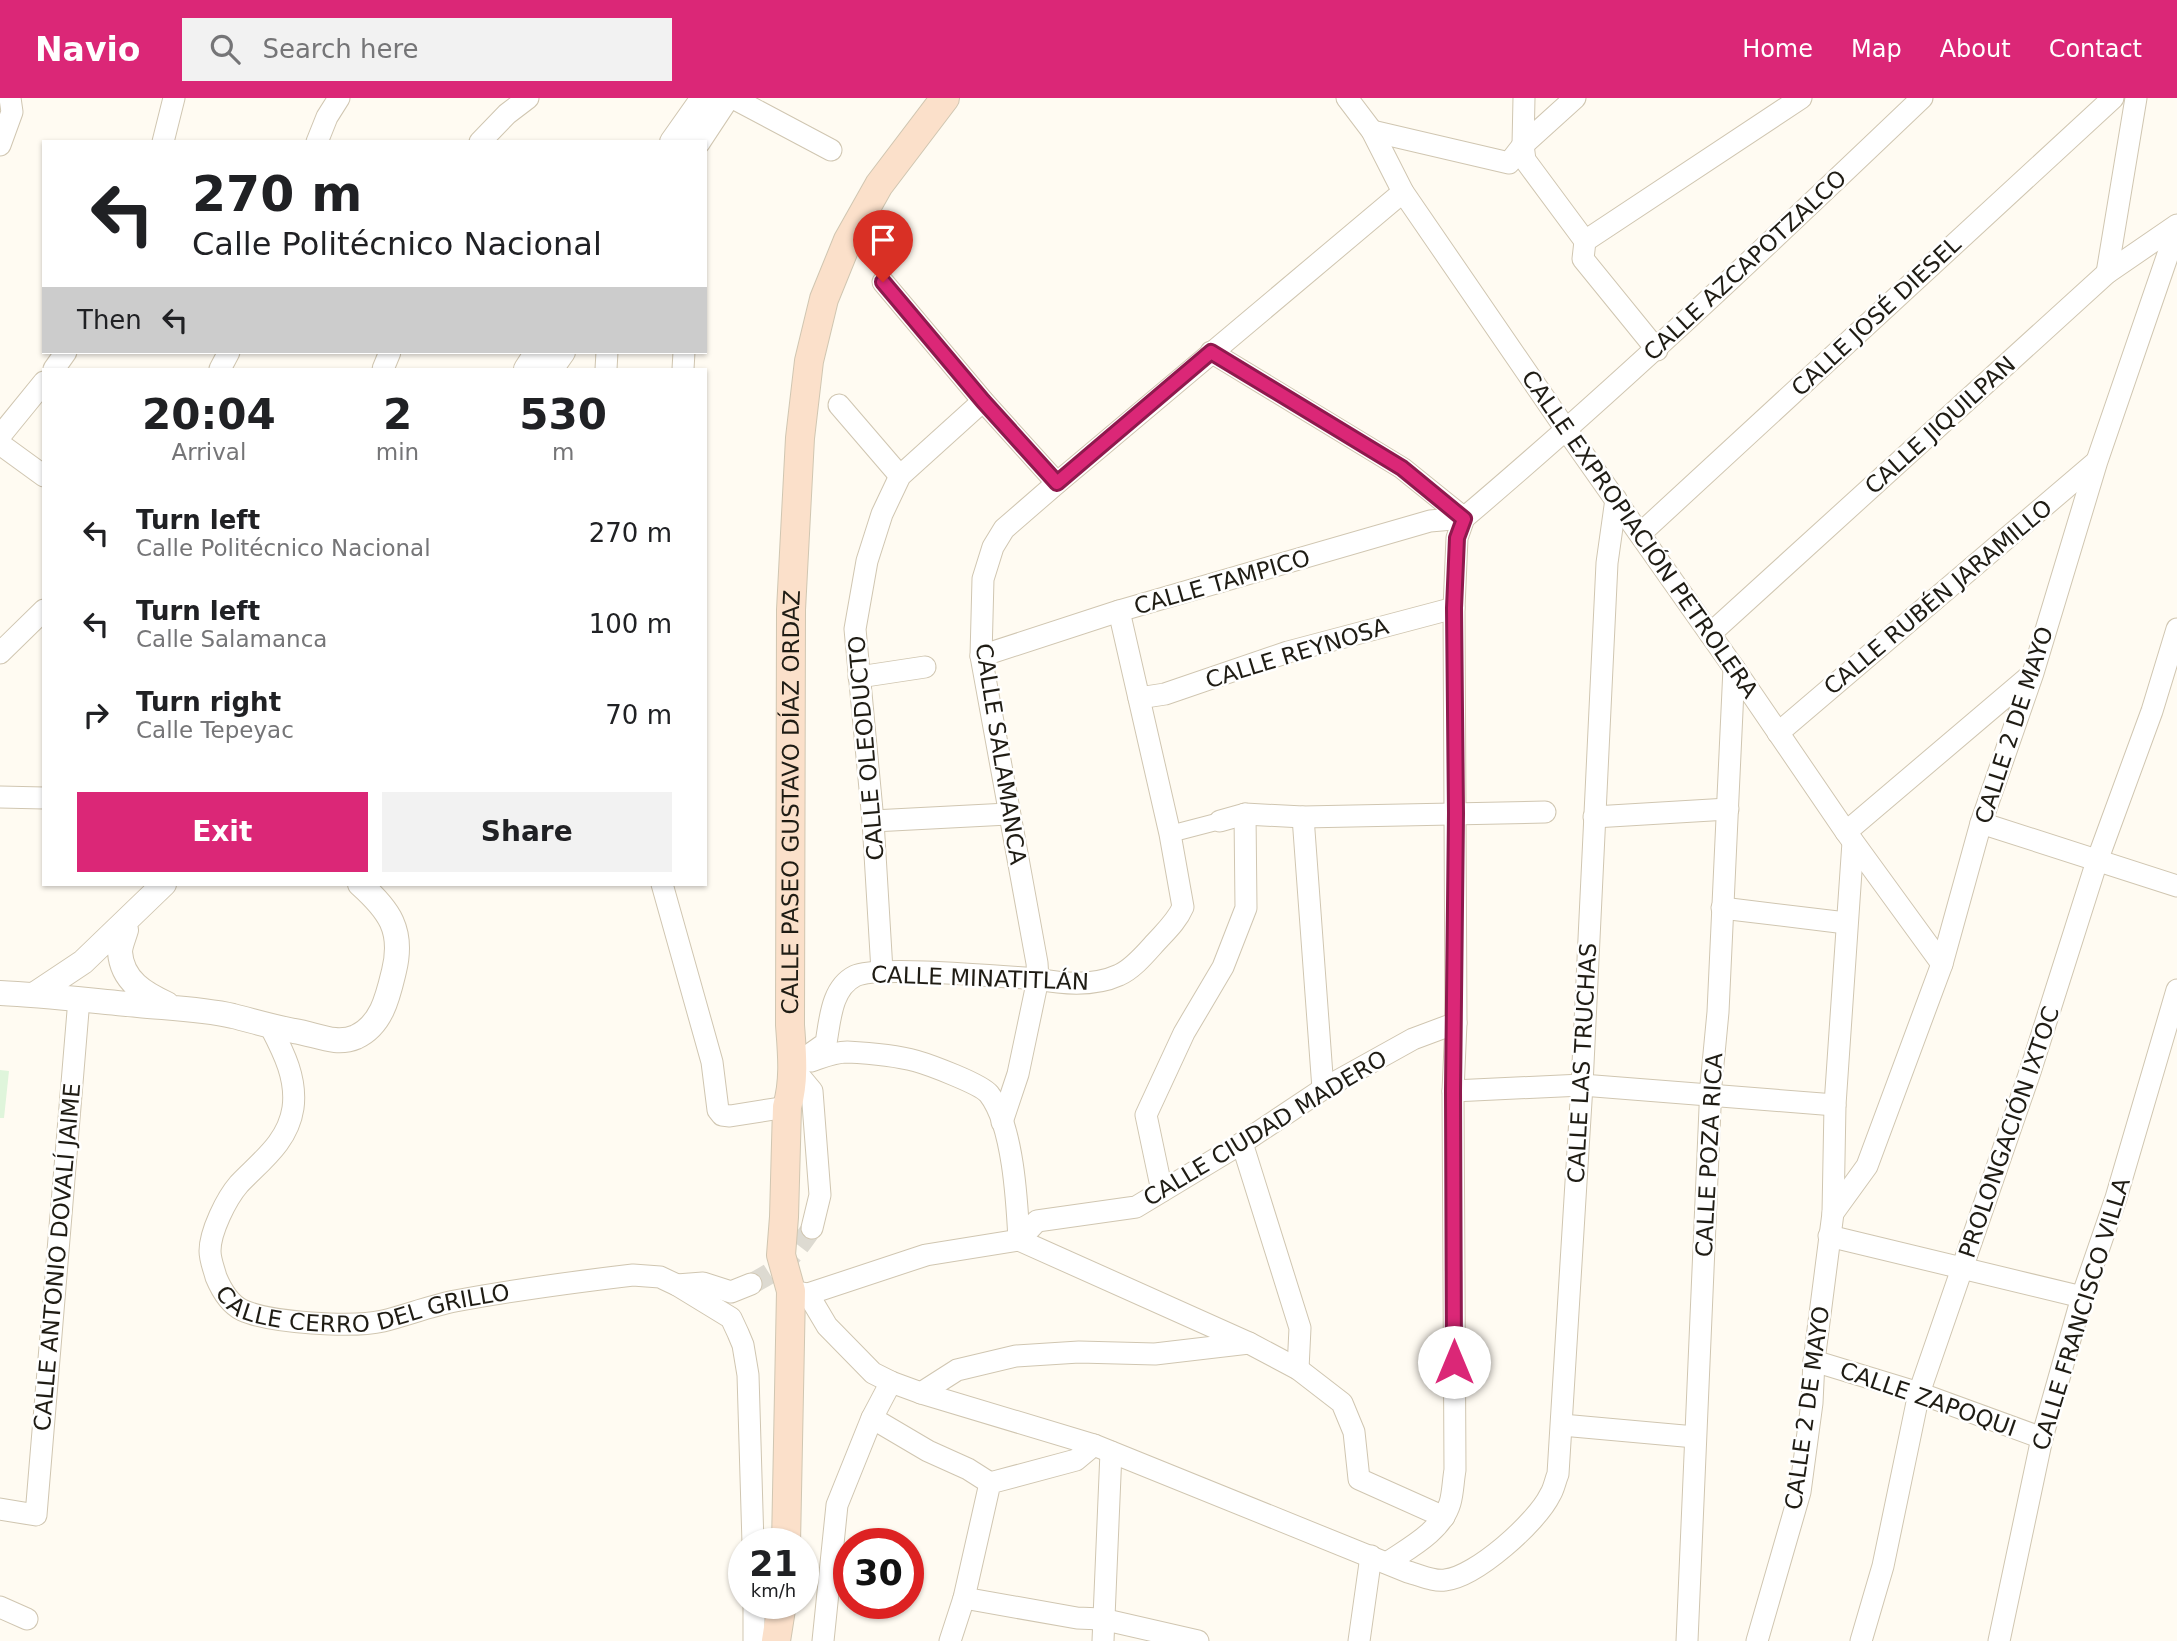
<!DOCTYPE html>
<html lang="en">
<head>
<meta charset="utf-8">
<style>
	body { margin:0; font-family:"DejaVu Sans",sans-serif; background:#f2f2f2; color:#202124; height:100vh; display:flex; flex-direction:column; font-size:26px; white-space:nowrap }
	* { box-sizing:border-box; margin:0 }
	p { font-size:23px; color:#757577 }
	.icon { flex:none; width:38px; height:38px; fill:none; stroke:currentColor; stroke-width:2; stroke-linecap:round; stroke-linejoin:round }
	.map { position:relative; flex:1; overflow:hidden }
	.details { position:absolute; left:42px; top:270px; width:665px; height:518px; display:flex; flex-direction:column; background:#fff; border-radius:0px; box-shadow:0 2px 5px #0004 }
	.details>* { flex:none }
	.guide { position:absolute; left:42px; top:42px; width:665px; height:214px; border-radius:0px; box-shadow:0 2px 5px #0004; background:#fff; color:#202124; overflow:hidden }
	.speed { position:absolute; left:728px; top:1430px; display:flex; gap:14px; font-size:35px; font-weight:700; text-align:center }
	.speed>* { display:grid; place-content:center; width:91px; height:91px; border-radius:50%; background:#fff; box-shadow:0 2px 5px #0004; line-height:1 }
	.speed small { font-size:18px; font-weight:400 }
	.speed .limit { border:10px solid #d22; background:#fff; color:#111 }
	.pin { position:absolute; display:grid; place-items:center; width:60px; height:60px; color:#fff; margin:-72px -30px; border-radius:50% 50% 50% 0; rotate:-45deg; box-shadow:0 0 7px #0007 }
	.pin .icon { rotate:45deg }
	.me { position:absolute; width:77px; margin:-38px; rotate:0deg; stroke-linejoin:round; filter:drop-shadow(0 0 5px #0008) }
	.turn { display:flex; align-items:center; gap:24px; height:147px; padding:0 35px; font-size:32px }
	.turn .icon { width:91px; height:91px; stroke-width:2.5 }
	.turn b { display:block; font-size:49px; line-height:60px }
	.then { display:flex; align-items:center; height:66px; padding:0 35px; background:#0003; gap:14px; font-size:26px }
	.eta { display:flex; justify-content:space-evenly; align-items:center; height:119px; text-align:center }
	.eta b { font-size:42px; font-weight:700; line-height:49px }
	.cta { display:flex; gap:14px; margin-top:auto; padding:14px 35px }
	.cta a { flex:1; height:80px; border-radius:0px; background:#db2777; color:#fff; font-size:28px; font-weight:700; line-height:80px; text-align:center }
	.cta a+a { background:#f2f2f2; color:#202124 }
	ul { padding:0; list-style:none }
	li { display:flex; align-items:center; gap:21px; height:91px; padding:0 35px }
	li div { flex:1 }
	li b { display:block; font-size:26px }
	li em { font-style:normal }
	header { display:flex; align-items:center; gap:42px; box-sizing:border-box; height:98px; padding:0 35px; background:#db2777; color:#fff }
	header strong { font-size:33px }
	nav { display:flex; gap:38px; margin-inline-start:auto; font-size:24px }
	.search { width:490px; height:63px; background:#f2f2f2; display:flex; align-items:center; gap:18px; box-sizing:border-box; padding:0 24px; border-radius:0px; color:#757577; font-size:26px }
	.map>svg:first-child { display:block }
</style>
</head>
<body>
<header>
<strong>Navio</strong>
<div class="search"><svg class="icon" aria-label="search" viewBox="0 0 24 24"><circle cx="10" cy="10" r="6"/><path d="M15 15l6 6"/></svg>Search here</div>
<nav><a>Home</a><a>Map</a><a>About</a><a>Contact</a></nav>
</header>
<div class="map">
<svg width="2177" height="1543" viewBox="0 0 2177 1543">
	<rect width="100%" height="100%" fill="#fffbf2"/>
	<!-- green -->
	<path fill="#dff5db" d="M0 972 9 973 4 1020H0Z"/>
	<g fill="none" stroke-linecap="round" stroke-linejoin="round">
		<!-- minor-tunnel -->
		<path stroke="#dddad1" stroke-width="21" stroke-dasharray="21 10" stroke-linecap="butt" d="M751 1186C784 1169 791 1160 812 1130"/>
		<defs>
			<path id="pedestrian" d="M1170 736 1220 723"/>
			<g id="minor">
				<path d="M733 0 831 52"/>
				<path d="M1347 0 1372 33 1403 94 1567 333 1734 570 1846 734 1942 866"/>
				<path d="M1524 0 1523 47 1525 62 1585 143 1583 161 1657 252"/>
				<path d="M1372 33 1509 65 1523 47 1575 0"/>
				<path d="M163 44 174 0"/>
				<path d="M317 44 327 19 339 0"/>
				<path d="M480 44 507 16 528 0"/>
				<path d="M0 47 12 14 10 0"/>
				<path d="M1585 143 1801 0"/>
				<path d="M2107 175 2136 0"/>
				<path d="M883 184 983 303 1057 385"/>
				<path d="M1211 254 1402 370 1464 420"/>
				<path d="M54 271 66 254"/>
				<path d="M220 271 229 254"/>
				<path d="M383 271 390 254"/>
				<path d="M606 271 607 254"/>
				<path d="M683 271 684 254"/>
				<path d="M839 307 900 378"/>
				<path d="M0 338 44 284"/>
				<path d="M0 346 44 378"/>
				<path d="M1640 436 2113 0"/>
				<path d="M1710 536 2107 175 2177 127"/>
				<path d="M0 555 44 512"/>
				<path d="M981 558 1119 513 1430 423 1464 420"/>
				<path d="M859 579 925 569"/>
				<path d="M1139 600 1165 596 1288 554 1454 510"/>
				<path d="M1778 635 2096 364"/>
				<path d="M0 699 44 700"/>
				<path d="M1303 719 1323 991"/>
				<path d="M1594 719 1728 711"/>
				<path d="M873 723 1008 716"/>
				<path d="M1220 723 1245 716 1303 719 1545 714"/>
				<path d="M1981 725 2177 788"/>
				<path d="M1846 734 2032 576"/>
				<path d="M662 786 712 964 718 1012 722 1017 730 1018 787 1009"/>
				<path d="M1722 810 1846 825"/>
				<path d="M882 873 873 723 855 531 867 463 882 416 900 378 983 303"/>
				<path id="s1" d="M271 930C284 955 297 981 293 1010 288 1044 261 1063 239 1086 226 1101 210 1134 210 1153 210 1162 214 1171 216 1179 221 1191 230 1206 242 1212 270 1225 353 1230 383 1223 407 1217 430 1208 455 1203 513 1192 574 1184 633 1177L660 1179 677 1187 731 1220 738 1235 743 1247 748 1277 753 1446"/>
				<path d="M811 963C823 959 834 954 847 954 867 955 898 958 916 963 930 967 981 986 989 996 1013 1027 1017 1103 1019 1142"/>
				<path d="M792 969 826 945C830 923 831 890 855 878 876 867 1006 879 1038 881 1063 886 1095 888 1119 877 1133 871 1146 855 1156 844 1166 833 1177 823 1183 809L1170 736 1119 513"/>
				<path d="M792 969 812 993 820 1097 812 1130"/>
				<path d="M1453 993 1582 987 1835 1007"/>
				<path d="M1002 1024 1018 976 1038 881 1037 865 981 558 983 481 993 449 1004 431 1057 385 1403 94"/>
				<path d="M1242 1045 1300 1230 1298 1271"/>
				<path d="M1162 1093 1146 1017 1184 935 1223 869 1246 810 1245 716"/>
				<path d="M1833 1115 1867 1068 1942 866 1981 725 2033 575 2097 363 2177 130"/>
				<path d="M1829 1138 2082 1199"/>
				<path d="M1019 1142 1249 1245 1298 1271 1342 1305 1354 1334 1359 1381 1444 1419"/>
				<path d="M677 1187 703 1185 731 1194 751 1186"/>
				<path d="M797 1194 808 1196 926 1157 1019 1142 1037 1123 1136 1109 1242 1045 1323 991 1413 941 1456 925"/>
				<path d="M808 1196 827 1228 873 1275 891 1284 921 1295 1094 1347 1408 1474C1420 1477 1434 1484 1445 1482 1476 1479 1537 1424 1550 1397 1554 1391 1555 1383 1558 1376L1582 987 1607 465 1616 401"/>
				<path d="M1814 1263 1919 1295 2042 1340"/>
				<path d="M921 1295 957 1272 1016 1258 1079 1254 1155 1256 1249 1245"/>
				<path d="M872 1320 928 1353 968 1371 990 1385"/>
				<path d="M1562 1327 1695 1339"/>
				<path d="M0 1411 36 1417 79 901"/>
				<path d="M1387 1465C1409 1450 1442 1433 1450 1405 1453 1395 1453 1383 1455 1372L1453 993 1456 925 1454 510 1457 440 1464 420C1622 286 1772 143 1922 0"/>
				<path d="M964 1500 1077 1520 1102 1521 1198 1543"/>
				<path d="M0 1509 27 1521"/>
				<path d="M754 1543V1505"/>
				<path d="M823 1543 837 1407 872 1320 891 1284"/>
				<path d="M950 1543 964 1500 990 1385 1076 1362 1094 1347"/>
				<path d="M1103 1543 1111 1354"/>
				<path d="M1359 1543 1371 1458"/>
				<path d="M1687 1543 1711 987 1718 914 1734 570"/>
				<path d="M1757 1543 1800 1394 1812 1305 1814 1263 1833 1115 1835 1007 1853 744"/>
				<path d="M1861 1543 1883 1468 1919 1295 2030 974 2097 763 2152 613 2177 531"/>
				<path d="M1999 1543 2042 1340 2082 1199 2116 1100 2177 892"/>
			</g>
			<path id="tertiary" d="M672 44 703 0
				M698 44 727 0
				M526 271 537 254
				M551 271 563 254
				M126 832C124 839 120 848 120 854 122 883 145 896 167 906
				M0 895C46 897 92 903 138 907 169 910 202 911 233 918 253 923 273 929 294 933 316 936 335 948 356 939 382 927 388 898 394 873 404 832 389 812 360 786
				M35 896 83 864 164 786"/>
			<g id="secondary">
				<path id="s2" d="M786 1446 791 1193 781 1157 784 1119 787 1009C795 982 792 954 790 927L791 512 800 340 809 263 824 201 848 142 879 87 945 0"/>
				<path d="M776 1543 782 1505"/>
			</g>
		</defs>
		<!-- pedestrian casing -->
		<use href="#pedestrian" stroke="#d0c6b1" stroke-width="18"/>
		<!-- minor casing -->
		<use href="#minor" stroke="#d0c6b1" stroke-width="23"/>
		<!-- tertiary casing -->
		<use href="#tertiary" stroke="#d0c6b1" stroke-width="26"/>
		<!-- secondary casing -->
		<use href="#secondary" stroke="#d0c6b1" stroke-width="30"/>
		<!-- pedestrian -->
		<use href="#pedestrian" stroke="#fff" stroke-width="16"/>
		<!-- minor -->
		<use href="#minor" stroke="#fff" stroke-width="21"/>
		<!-- tertiary -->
		<use href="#tertiary" stroke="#fff" stroke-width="24"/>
		<!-- secondary -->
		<use href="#secondary" stroke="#fbe0ca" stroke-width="28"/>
	</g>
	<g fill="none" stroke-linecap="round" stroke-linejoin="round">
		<defs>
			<path id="route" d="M883 184 983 303 1057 385 1211 254 1402 370 1464 421 1457 440 1454 510 1456 715 1453 993 1454 1264"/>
		</defs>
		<!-- route casing -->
		<use href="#route" stroke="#8e194d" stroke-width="18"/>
		<!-- route -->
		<use href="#route" stroke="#db2777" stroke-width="12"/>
	</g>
	<g text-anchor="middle" stroke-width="5" stroke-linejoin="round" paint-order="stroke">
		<!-- street labels -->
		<g font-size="23" fill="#1f1c14" stroke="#fff">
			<text transform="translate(1745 167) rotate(-43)" y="8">CALLE AZCAPOTZALCO</text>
			<text transform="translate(1876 218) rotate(-43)" y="8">CALLE JOSÉ DIESEL</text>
			<text transform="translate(1940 327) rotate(-42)" y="8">CALLE JIQUILPAN</text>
			<text transform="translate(1640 436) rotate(55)" y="8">CALLE EXPROPIACIÓN PETROLERA</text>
			<text transform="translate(1222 484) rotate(-16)" y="8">CALLE TAMPICO</text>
			<text transform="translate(1938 499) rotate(-40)" y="8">CALLE RUBÉN JARAMILLO</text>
			<text transform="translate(1297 555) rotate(-17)" y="8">CALLE REYNOSA</text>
			<text transform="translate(2014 627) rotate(-72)" y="8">CALLE 2 DE MAYO</text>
			<text transform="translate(866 650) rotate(-95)" y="8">CALLE OLEODUCTO</text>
			<text transform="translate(1001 656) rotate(81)" y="8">CALLE SALAMANCA</text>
			<text dy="8" stroke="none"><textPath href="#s2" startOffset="744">CALLE PASEO GUSTAVO DÍAZ ORDAZ</textPath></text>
			<text transform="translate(980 880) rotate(2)" y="8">CALLE MINATITLÁN</text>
			<text transform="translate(1582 965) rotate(-87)" y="8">CALLE LAS TRUCHAS</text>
			<text transform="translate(1265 1030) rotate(-31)" y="8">CALLE CIUDAD MADERO</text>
			<text transform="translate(2009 1034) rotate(-71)" y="8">PROLONGACIÓN IXTOC</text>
			<text transform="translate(1709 1057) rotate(-87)" y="8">CALLE POZA RICA</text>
			<text transform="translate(57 1159) rotate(-85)" y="8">CALLE ANTONIO DOVALÍ JAIME</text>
			<text dy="8" stroke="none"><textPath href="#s1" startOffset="444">CALLE CERRO DEL GRILLO</textPath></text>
			<text transform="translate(2081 1216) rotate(-73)" y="8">CALLE FRANCISCO VILLA</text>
			<text transform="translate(1928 1301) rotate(19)" y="8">CALLE ZAPOQUI</text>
			<text transform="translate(1807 1310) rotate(-82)" y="8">CALLE 2 DE MAYO</text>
		</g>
	</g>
</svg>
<div class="speed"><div>21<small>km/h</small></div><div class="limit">30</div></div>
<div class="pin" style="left:883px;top:184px;background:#d93025"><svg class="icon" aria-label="arrive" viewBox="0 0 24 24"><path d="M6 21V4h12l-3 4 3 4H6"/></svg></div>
<svg class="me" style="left:1454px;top:1264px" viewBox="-20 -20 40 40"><circle r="19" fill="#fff"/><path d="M0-13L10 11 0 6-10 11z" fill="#db2777"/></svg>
<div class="guide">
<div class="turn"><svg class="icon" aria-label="left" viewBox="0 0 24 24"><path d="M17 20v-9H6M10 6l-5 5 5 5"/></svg><div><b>270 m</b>Calle Politécnico Nacional</div></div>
<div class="then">Then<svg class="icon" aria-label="left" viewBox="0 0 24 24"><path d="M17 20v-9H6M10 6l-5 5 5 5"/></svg></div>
</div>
<section class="details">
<div class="eta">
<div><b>20:04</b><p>Arrival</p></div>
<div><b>2</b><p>min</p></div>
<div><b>530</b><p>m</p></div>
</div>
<ul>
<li><svg class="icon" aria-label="left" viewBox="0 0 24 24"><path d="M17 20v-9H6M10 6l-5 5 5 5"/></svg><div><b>Turn left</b><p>Calle Politécnico Nacional</p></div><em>270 m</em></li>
<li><svg class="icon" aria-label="left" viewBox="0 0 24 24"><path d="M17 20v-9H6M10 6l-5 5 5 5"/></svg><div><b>Turn left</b><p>Calle Salamanca</p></div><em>100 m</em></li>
<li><svg class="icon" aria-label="right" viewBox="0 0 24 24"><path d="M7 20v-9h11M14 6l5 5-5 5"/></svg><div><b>Turn right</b><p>Calle Tepeyac</p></div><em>70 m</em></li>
</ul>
<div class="cta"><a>Exit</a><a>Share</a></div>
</section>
</div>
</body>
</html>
